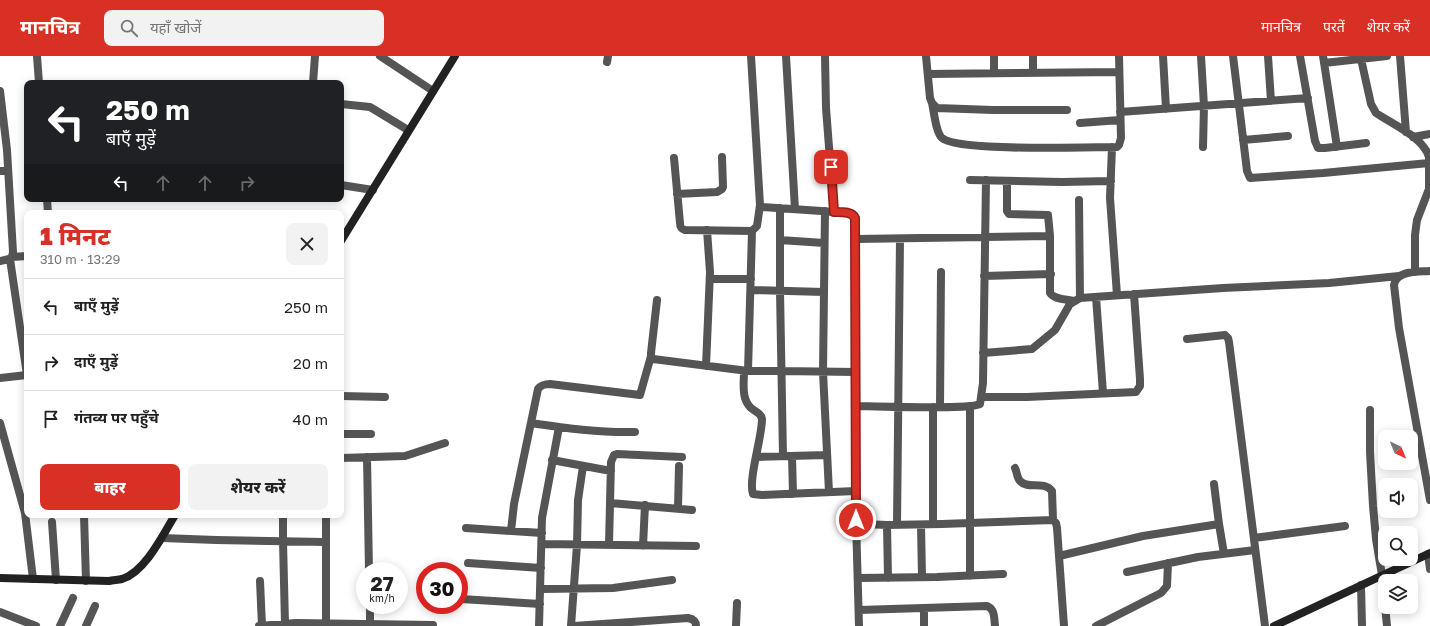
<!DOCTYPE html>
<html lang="hi">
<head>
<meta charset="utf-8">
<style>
	body { margin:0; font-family:"Golos Text","Noto Sans Devanagari",sans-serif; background:#f2f2f2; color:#222; height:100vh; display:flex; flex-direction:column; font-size:15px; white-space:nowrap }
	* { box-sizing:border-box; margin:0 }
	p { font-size:13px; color:#767676 }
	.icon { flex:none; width:22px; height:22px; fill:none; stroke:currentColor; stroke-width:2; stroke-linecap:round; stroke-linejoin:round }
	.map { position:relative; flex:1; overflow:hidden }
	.side { position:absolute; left:24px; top:154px; width:320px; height:308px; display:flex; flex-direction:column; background:#fff; border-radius:8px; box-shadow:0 2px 10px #0003 }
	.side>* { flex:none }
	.banner { position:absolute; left:24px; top:24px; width:320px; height:122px; border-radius:8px; box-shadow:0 2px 10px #0003; background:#202124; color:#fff; overflow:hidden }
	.needle { width:26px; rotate:137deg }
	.fabs { position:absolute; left:1378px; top:374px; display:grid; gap:8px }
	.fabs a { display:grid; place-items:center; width:40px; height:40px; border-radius:8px; background:#fff; box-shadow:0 2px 10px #0003; font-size:20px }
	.speed { position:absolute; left:356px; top:506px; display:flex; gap:8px; font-size:20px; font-weight:700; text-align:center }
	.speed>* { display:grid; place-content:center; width:52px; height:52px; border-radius:50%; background:#fff; box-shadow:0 2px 10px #0003; line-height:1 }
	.speed small { font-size:10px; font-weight:400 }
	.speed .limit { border:6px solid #d22; background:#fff; color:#111 }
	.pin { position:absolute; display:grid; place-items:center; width:34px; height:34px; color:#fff; margin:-17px; border-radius:8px; box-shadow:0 2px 6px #0006 }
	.me { position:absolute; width:44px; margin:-22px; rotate:0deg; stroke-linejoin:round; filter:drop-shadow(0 0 3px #0008) }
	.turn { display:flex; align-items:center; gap:14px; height:84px; padding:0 16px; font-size:18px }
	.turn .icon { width:52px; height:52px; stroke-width:2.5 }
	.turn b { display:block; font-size:28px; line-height:34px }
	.lanes { display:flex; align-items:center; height:38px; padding:0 16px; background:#0003; justify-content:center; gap:20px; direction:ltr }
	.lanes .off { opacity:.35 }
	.round { display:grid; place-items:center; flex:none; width:42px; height:42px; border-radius:8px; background:#f2f2f2 }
	.overview { display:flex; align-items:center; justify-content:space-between; height:68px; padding:0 16px }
	h1 { font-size:24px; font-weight:800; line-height:30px; color:#d93025 }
	.button { display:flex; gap:8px; margin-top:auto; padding:8px 16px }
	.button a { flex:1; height:46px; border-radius:8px; background:#d93025; color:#fff; font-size:16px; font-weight:800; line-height:46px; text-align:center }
	.button a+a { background:#f2f2f2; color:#222 }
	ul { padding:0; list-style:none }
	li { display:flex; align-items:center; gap:12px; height:56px; padding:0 16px; border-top:1px solid #e0e0e0 }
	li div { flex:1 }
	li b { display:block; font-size:15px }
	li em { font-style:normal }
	header { display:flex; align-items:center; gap:24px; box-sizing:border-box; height:56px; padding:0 20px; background:#d93025; color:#fff }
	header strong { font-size:19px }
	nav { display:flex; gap:22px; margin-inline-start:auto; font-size:14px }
	.search { width:280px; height:36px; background:#f2f2f2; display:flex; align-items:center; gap:10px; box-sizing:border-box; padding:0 14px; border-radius:8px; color:#767676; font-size:15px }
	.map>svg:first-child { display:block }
</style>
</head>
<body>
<header>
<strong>मानचित्र</strong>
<div class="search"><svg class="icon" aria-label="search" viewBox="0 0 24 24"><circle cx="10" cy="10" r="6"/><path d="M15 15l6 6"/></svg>यहाँ खोजें</div>
<nav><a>मानचित्र</a><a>परतें</a><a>शेयर करें</a></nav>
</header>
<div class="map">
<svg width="1430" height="570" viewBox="0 0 1430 570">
	<rect width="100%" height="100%" fill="#fff"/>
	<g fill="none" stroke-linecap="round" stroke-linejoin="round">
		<!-- street -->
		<path stroke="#555" stroke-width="8" d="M37 0 39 27
			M380 0 433 35
			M751 0 760 149 762 151 851 157 854 159 855 163 856 464 858 467 863 468 887 469 942 468 1053 464 1056 467 1057 472 1064 570
			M786 0 795 153
			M825 0 826 52 834 156
			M926 0 930 42 932 47 937 52 993 54H1067
			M994 0V16
			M1033 0V16
			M1163 0 1166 53
			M1201 0 1204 50 1203 91
			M1233 0 1247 115 1250 122 1323 117 1429 107
			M1268 0 1271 45
			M1300 0 1315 85 1318 92H1325L1366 87
			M1323 0 1337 91
			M1400 0 1406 76
			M1361 3 1371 48 1376 57C1392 68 1423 81 1429 101V133L1417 164 1415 179V216
			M607 6 608 0
			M1324 7 1387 0
			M928 18 1119 16
			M313 27 315 0
			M0 35 7 94 13 196 12 201 9 203 0 205
			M932 47C934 56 936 77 942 82 958 96 1088 91 1117 91L1119 89 1121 82 1119 0
			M341 48 370 51 408 74
			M1120 56 1308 42
			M1080 67 1120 64
			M1413 81 1430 78
			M1243 84 1288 80
			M1112 91 1110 142 1117 239
			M674 102 680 167C680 171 681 173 685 174L752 175 757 170 760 149
			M0 115H8
			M970 124 1062 126 1111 125
			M1007 125V155L1009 158 1048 159 1050 180V237C1055 244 1066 243 1074 245
			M341 129 373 134
			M677 138 717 136 722 133 723 131 722 101
			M47 143 48 157
			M1079 144 1080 242
			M780 152V235L783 400
			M825 155 823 316 829 436
			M856 183 1050 180
			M780 184 824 187
			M12 201 27 200
			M10 203 27 319
			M1430 215C1419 216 1396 214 1394 229L1399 272 1430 444
			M984 220 1051 218
			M710 223H751
			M751 234 824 236
			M1096 241 1103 337
			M657 244 651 297V300L653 303 748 315H781L855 316
			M1187 283 1225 279 1228 282 1229 286 1265 570
			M983 297 1032 293 1055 274 1070 248 1080 242 1223 232 1329 227 1399 220
			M706 310 710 216 707 174
			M744 315C744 327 741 343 751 352 755 356 761 356 762 363 762 382 748 423 753 438L762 439 856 435
			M748 315 752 175
			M0 322 27 319
			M341 340 385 341
			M982 341H1027L1136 336 1140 330V323L1134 238
			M855 350C874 350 970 354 980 348L983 327 986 124
			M970 350V520
			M933 351V468
			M940 351 941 216
			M1370 354V396L1373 450 1376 483 1382 519 1387 570
			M0 367 25 457 33 523
			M531 367C565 372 600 377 635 376
			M341 378H371
			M792 400 793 438
			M367 401 369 515
			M757 401 827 399
			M341 402 405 400 445 387
			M552 404 611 415
			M1015 412C1017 416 1017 422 1020 425 1028 434 1043 424 1052 435L1053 464
			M1214 428 1219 468 1224 498
			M610 447 692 454
			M678 452 679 410
			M84 459 86 525
			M283 459V485L285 568
			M326 459V570
			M856 464 859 570
			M52 466 56 524
			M887 469 888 522
			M897 469 900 183
			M921 469 922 521
			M466 472 542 477
			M511 475 514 448 538 333C541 329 544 328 550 328L640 339 651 300
			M162 482 216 484 325 486
			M1254 482 1345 470
			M542 488 696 490
			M609 489 611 406 614 399 617 398 682 401
			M643 490 645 449
			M1428 498 1430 513
			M1059 500 1143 480 1219 468
			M468 507 541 512
			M1127 516 1198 501 1255 494
			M858 522 937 521 1003 518
			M260 525 262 570
			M1361 529 1362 570
			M541 533 613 532 672 524
			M461 543 540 548
			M370 549V568
			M924 552V570
			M859 554 987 550C995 553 994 562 995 570
			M0 556 36 570
			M60 570 73 542
			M86 570 95 550
			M259 570 296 567 433 569
			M539 570 542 462 559 371
			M571 570 577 489 578 444 583 410
			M574 570 688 562C693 563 696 565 696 570
			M736 570 737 547
			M1096 570 1161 537 1167 530 1168 507"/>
		<!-- secondary -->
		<path stroke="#222" stroke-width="8" d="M341 185 455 0
			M0 522 109 525C113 524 118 524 122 523 145 516 163 479 175 459
			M1274 570 1430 497"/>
	</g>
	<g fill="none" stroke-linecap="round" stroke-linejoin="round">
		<defs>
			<path id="route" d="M831 111 834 156C841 156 852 155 855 162L856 464"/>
		</defs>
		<!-- route casing -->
		<use href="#route" stroke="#8d1f18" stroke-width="10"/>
		<!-- route -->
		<use href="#route" stroke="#d93025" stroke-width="7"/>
	</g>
</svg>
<div class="fabs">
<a><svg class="needle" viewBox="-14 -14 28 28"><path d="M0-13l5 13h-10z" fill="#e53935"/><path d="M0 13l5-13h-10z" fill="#767676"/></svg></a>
<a><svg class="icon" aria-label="sound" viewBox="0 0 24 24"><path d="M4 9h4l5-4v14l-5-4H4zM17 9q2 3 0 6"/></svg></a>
<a><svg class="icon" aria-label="search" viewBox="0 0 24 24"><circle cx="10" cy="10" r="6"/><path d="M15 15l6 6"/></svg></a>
<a><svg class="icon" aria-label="layers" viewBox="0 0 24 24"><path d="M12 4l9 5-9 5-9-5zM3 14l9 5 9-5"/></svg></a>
</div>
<div class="speed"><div>27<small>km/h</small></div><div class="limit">30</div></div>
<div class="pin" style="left:831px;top:111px;background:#d93025"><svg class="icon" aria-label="arrive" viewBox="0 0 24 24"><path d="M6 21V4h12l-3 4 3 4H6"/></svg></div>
<svg class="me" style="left:856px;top:464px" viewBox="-20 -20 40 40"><circle r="17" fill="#d93025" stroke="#fff" stroke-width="3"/><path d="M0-11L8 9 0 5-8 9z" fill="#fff"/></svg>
<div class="banner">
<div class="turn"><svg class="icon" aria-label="left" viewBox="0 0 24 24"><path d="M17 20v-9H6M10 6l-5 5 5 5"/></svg><div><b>250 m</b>बाएँ मुड़ें</div></div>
<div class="lanes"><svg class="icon" aria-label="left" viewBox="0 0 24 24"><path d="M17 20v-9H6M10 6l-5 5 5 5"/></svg><svg class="icon off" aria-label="ahead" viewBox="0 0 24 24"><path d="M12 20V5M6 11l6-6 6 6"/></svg><svg class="icon off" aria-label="ahead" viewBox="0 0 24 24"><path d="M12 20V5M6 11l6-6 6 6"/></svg><svg class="icon off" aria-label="right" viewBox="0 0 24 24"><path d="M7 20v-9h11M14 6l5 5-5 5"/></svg></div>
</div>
<section class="side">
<div class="overview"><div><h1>1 मिनट</h1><p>310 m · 13:29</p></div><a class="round"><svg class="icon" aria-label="close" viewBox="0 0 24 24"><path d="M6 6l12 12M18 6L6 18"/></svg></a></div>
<ul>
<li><svg class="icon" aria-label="left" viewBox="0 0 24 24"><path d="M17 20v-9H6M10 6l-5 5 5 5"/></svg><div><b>बाएँ मुड़ें</b></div><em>250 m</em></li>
<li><svg class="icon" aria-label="right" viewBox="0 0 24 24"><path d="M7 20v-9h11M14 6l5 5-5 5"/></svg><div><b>दाएँ मुड़ें</b></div><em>20 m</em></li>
<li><svg class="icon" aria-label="arrive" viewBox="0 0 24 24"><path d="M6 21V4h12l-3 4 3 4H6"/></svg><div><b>गंतव्य पर पहुँचे</b></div><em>40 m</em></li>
</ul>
<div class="button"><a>बाहर</a><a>शेयर करें</a></div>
</section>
</div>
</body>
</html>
